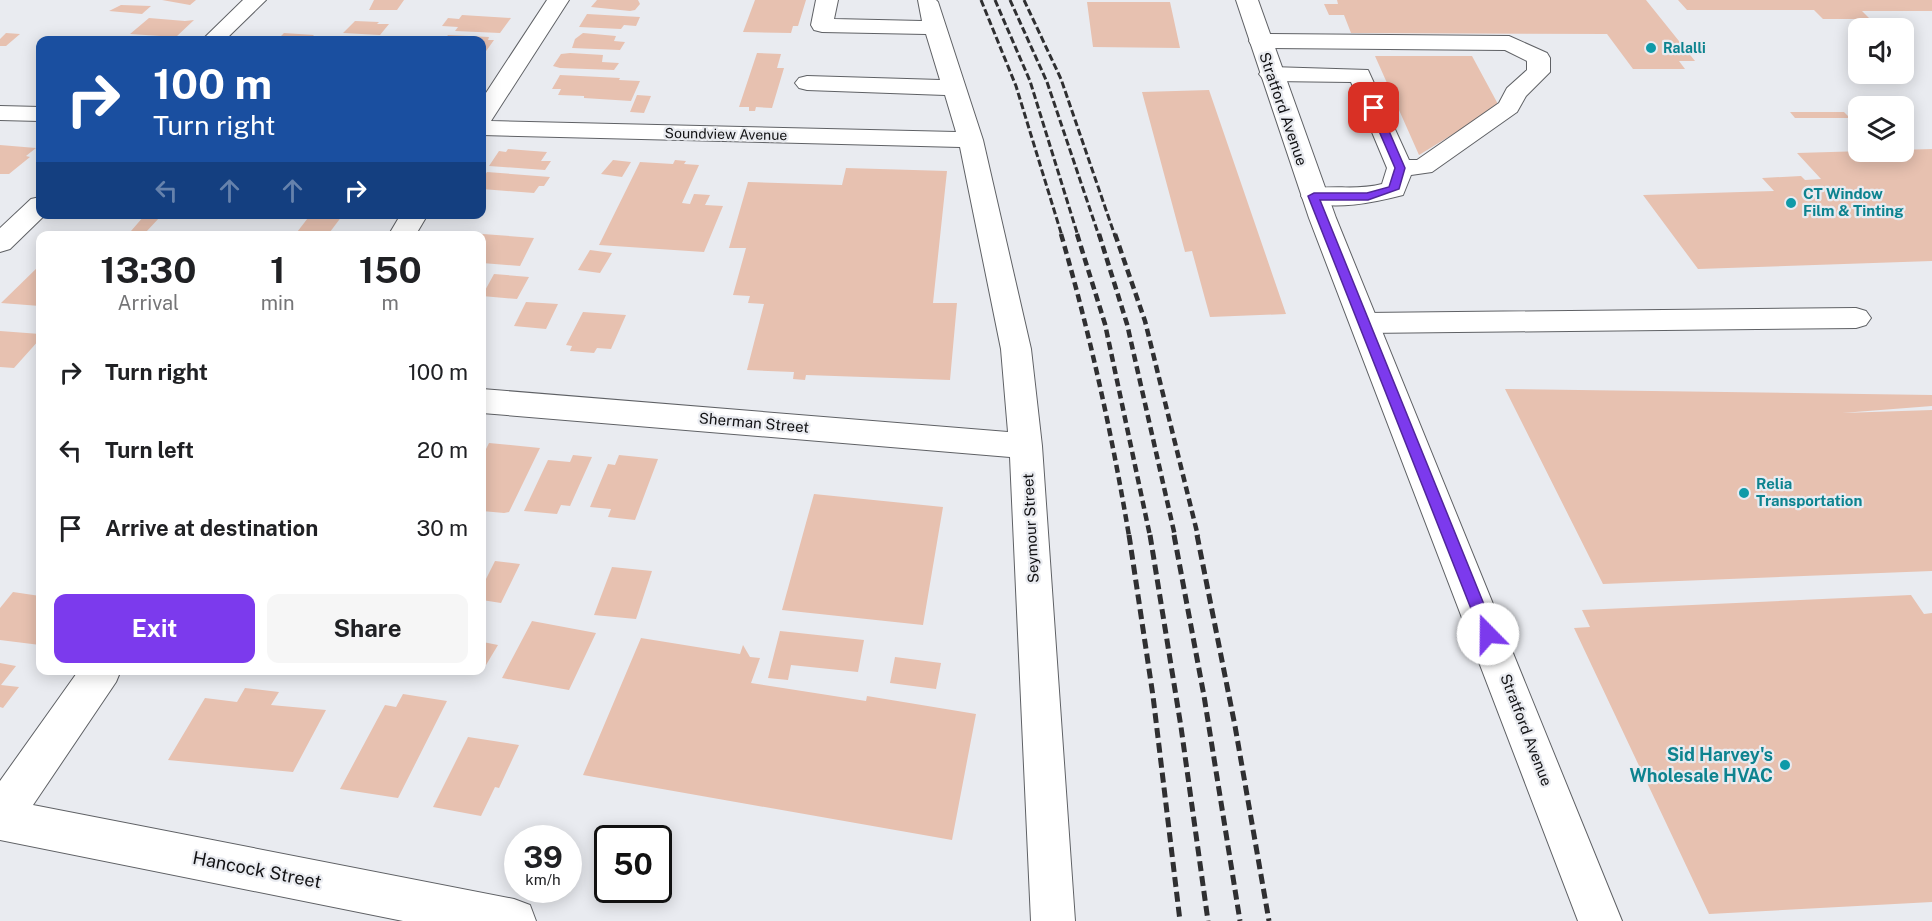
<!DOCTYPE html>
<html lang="en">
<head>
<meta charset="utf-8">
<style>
	body { margin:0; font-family:"Public Sans",sans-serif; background:#f6f6f6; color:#202124; height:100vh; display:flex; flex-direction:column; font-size:22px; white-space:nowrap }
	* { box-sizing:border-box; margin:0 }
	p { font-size:20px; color:#757577 }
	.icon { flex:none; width:33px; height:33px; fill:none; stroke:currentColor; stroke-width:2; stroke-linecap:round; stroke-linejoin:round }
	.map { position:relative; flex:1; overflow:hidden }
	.details { position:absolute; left:36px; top:231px; width:450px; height:444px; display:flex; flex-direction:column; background:#fff; border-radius:12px; box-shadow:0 3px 15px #0003 }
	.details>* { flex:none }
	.top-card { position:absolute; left:36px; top:36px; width:450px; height:183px; border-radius:12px; box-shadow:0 3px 15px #0003; background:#1a4fa0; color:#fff; overflow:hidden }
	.tools { position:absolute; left:1848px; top:18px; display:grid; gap:12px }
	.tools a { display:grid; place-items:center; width:66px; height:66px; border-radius:12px; background:#fff; box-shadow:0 3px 15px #0003; font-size:30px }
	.speed { position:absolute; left:504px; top:825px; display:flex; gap:12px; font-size:30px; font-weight:700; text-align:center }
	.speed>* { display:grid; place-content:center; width:78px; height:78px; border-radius:50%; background:#fff; box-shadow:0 3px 15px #0003; line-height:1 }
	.speed small { font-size:15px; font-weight:400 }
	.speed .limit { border:3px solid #111; border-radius:9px; background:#fff; color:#111 }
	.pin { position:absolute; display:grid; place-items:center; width:51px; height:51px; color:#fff; margin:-26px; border-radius:12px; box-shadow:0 3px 9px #0006 }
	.me { position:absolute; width:66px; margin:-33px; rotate:338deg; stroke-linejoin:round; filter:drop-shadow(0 0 4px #0008) }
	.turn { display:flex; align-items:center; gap:21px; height:126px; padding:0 18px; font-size:27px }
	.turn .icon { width:78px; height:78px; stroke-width:2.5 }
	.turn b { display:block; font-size:42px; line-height:51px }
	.lanes { display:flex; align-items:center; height:57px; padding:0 18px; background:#0003; justify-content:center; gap:30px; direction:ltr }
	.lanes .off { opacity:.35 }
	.eta { display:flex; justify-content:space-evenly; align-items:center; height:102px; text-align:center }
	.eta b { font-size:36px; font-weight:700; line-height:42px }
	.primary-button { display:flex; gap:12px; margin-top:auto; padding:12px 18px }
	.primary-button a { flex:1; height:69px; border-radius:12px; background:#7c3aed; color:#fff; font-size:24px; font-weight:700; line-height:69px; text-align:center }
	.primary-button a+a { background:#f6f6f6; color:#202124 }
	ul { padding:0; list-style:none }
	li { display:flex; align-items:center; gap:18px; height:78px; padding:0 18px }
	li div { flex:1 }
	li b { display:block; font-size:22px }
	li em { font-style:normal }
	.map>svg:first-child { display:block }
</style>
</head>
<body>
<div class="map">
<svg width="1932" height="921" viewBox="0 0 1932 921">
	<rect width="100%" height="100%" fill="#e9ebf0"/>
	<!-- building -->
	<path fill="#e7c1b0" d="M162 0H196L190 5Z
		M374 0H404L397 10H369Z
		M597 0H638L640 4 635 10 630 11 591 7Z
		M755 0H806L798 26H793L791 33 743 32Z
		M1337 0H1646L1695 61H1679L1685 69H1633L1607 34 1351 33 1344 15H1329L1324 4H1338Z
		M1678 0H1932V11H1862L1870 19H1823L1814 10H1687Z
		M1087 2H1170L1180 48 1093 47Z
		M121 5 151 6 142 14 109 11Z
		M587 14 640 17 636 26 624 25 621 29 579 27Z
		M462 15 511 18 500 33 455 31 458 27 442 26 448 18 459 19Z
		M149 18 185 21 194 20 176 37 130 34Z
		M355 21 379 22 377 24H389L380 35 343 33Z
		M6 33 20 34 6 46H0V39Z
		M284 33 314 35 309 40H277Z
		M583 33 616 36 614 41 625 42 620 50 572 48 575 39Z
		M448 35 489 37 488 40H494L484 54H482V40H444Z
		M570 53 603 55 602 62 619 63 614 70 560 68 553 66 561 54Z
		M757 53 781 54 777 68H784L772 108 756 107 755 111H749V107H739Z
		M1375 56H1472L1499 106 1419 155Z
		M560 75 620 78 619 80 640 81 631 101 584 98V96L558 95 561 89H552Z
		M1209 90 1286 314 1210 317 1192 251 1185 252 1142 92Z
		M637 95 651 96 644 113 630 112Z
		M1790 112H1844L1850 118H1795Z
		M0 145 36 148 26 156 30 157 9 174H0Z
		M508 149 547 152 541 161H551L545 170 489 166 499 151 506 152Z
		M1932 149V261L1698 269 1643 195 1774 191 1762 178 1801 176 1805 180 1821 179 1797 153Z
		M613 160 631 162 622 177 601 174Z
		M675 160 686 161 684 164 699 165 682 203 690 204 694 194 710 195 705 205 723 206 704 252 599 245 640 162 673 164Z
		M846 168 947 171 933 303H957L950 380 806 375 805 380 793 379 794 372 747 370 764 304 748 303 750 296 733 295 746 248H729L748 182 842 185Z
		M487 172 550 177 544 186H539L534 193 482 189V179Z
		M311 214H318L342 216 327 236H294Z
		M144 216 160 217 146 232 131 231Z
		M474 233 483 234 534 238 520 266 482 263V236H472Z
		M590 250 612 253 600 273 578 270Z
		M40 265V306L1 303Z
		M494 274 529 277 517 299 482 296Z
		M526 302 558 304 546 329 514 326Z
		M583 312 626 315 611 349 597 348 594 353 570 351 572 346 566 345Z
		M0 331 40 334V339L14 368 0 367Z
		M1505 389 1932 395V406L1842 413 1932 410V571L1603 584Z
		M489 443 540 448 509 512 504 513 482 511V457Z
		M573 455 592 457 570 506 561 505 557 514 524 511 548 460 570 462Z
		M619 455 658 459 635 520 608 517 611 509 590 507 608 464 615 465Z
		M814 494 943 507 923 625 782 610Z
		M495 561 520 564 501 603 482 600V587Z
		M612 567 652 571 636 619 594 615Z
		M13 592 40 596V645L0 640V608Z
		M1911 595 1924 614 1932 613V902L1709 914 1574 628 1590 627 1582 610Z
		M532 621 596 633 569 690 502 678Z
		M780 631 864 640 858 672 791 665 788 680 768 678Z
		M641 638 740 654 743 645 750 657 760 658 751 683 866 701 867 696 976 714 952 840 583 775Z
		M483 642 498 645 486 665 482 663Z
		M895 657 941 663 936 689 890 683Z
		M0 663 16 666 1 685 19 687 3 708 0 707Z
		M245 688 279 692 271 705 326 710 293 772 168 760 205 698 237 702Z
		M403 694 447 701 398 798 340 789 385 705 396 707Z
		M468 737 519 745 499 788 495 787 481 816 433 807Z"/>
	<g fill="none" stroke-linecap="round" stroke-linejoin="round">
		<defs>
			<path id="minor" d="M243 0H266L225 40H202Z
				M547 0H569L491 121 956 132 945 95 807 90 799 88 795 83 799 78 807 76 940 80 926 34 822 32 814 30 811 25 816 0H838L834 19 922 21 918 0H936L938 2 983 140 1031 349 1042 446 1075 921H1031L1010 457 482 413V389L1008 432 1001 349 960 147 482 135V99Z
				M1260 34 1509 36 1547 53 1550 58V72L1526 96 1517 112 1432 172 1411 175 1403 195C1372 203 1337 210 1305 202L1301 196 1305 190C1330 184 1357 191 1382 184L1387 168 1351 82 1271 81 1263 79 1259 74 1263 69 1271 67 1368 70 1409 160H1417L1499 103 1507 88 1527 70V61L1505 50 1260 48 1252 46 1249 41 1252 36Z
				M0 106 40 107V121L0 120Z
				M40 197V214H46L10 249 0 252V228L31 199Z
				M401 214H428L415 236H388Z
				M1856 308 1866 311 1871 318 1866 325 1856 328 1365 333 1355 330 1350 323 1355 316 1365 313Z
				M79 670H121L116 682 33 805 514 899 530 905 536 921H403L0 840V781Z"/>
			<path id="major" d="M1236 0H1258L1336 218 1622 921H1578L1309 218Z"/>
		</defs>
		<!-- minor casing -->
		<use href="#minor" stroke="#5f6165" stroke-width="2"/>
		<!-- major casing -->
		<use href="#major" stroke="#5f6165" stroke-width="2"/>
		<!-- minor -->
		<use href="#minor" fill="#fff" fill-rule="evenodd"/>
		<!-- major -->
		<use href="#major" fill="#fff" fill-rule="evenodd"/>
		<!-- rail-far2 -->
		<path stroke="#2f2f31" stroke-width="3" stroke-dasharray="7 3" stroke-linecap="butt" d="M981 0 1016 86 1062 236
			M995 0 1030 81 1078 236
			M1010 0 1047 82 1099 236
			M1024 0 1061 79 1115 236"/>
		<!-- rail-far1 -->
		<path stroke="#2f2f31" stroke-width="4.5" stroke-dasharray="8 4.5" stroke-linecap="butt" d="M1061 234C1090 334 1112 434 1129 536
			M1077 234 1105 324 1150 536
			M1099 234 1127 324 1175 536
			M1115 234 1145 321 1198 536"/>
		<!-- rail -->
		<path stroke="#2f2f31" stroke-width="5" stroke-dasharray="10 5" stroke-linecap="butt" d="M1129 535 1153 696 1180 921
			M1150 535 1181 727 1208 921
			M1174 535 1204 696 1240 921
			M1197 535 1235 726 1269 921"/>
	</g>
	<!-- route -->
	<path fill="#7c3aed" stroke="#51269a" stroke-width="1.5" d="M1374 105 1379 108 1405 168 1399 189 1368 200H1320L1496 634 1494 639 1488 641 1483 639 1481 634 1308 196 1314 193H1367L1389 187 1395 168 1369 108Z"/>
	<!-- markers -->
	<g fill="#0f9aa8" stroke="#e9ebf0" stroke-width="2">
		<circle cx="1651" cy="48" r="6"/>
		<circle cx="1791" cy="203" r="6"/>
		<circle cx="1744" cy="493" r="6"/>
		<circle cx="1785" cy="765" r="6"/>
	</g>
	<g text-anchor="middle" stroke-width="4.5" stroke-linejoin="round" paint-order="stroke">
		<!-- far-culture labels -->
		<g font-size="14" font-weight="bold" fill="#0d838f" stroke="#e9ebf0" text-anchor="start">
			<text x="1663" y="53">Ralalli</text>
		</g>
		<!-- far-street labels -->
		<g font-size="14" fill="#121214" stroke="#e9ebf0">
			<text transform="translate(726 134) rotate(1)" y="5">Soundview Avenue</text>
		</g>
		<!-- street labels -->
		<g font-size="15" fill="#121214" stroke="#e9ebf0">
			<text transform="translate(1283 109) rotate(71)" y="5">Stratford Avenue</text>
			<text transform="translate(754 423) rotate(5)" y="5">Sherman Street</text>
			<text transform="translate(1031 528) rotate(-93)" y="5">Seymour Street</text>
			<text transform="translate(1526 730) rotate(69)" y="5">Stratford Avenue</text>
		</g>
		<!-- culture labels -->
		<g font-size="15" font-weight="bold" fill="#0d838f" stroke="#e9ebf0" text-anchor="start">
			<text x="1803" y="199">CT Window<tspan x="1803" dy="17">Film &amp; Tinting</tspan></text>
			<text x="1756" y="489">Relia<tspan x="1756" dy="17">Transportation</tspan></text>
		</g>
		<!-- near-culture labels -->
		<g font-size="18" font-weight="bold" fill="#0d838f" stroke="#e9ebf0" text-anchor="end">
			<text x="1773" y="761">Sid Harvey's<tspan x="1773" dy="21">Wholesale HVAC</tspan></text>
		</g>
		<!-- near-street labels -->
		<g font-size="18" fill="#121214" stroke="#e9ebf0">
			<text transform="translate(257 870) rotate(11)" y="6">Hancock Street</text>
		</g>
	</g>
</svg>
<div class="tools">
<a><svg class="icon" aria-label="sound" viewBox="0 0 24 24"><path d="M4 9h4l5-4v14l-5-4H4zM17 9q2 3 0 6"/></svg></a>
<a><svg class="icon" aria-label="layers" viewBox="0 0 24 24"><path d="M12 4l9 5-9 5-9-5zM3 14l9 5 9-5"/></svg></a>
</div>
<div class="speed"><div>39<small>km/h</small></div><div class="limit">50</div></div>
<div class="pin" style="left:1374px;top:108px;background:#d93025"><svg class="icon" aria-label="arrive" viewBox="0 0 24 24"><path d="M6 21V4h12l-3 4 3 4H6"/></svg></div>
<svg class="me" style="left:1488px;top:634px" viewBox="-20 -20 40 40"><circle r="19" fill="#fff"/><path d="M0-13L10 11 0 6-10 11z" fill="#7c3aed"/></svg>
<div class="top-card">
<div class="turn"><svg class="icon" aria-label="right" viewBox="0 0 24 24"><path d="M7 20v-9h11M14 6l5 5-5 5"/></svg><div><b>100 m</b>Turn right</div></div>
<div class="lanes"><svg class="icon off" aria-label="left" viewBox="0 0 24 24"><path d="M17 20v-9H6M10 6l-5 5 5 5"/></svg><svg class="icon off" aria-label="ahead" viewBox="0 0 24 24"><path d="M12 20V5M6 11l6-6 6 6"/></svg><svg class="icon off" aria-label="ahead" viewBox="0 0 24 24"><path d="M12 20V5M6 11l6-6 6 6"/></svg><svg class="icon" aria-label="right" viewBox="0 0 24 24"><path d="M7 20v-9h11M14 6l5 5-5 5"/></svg></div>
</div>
<section class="details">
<div class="eta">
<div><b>13:30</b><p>Arrival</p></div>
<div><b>1</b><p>min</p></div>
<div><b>150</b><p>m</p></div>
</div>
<ul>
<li><svg class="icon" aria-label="right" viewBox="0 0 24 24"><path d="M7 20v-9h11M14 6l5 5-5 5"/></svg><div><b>Turn right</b></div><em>100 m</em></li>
<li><svg class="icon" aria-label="left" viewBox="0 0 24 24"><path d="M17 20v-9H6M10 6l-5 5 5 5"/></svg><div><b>Turn left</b></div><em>20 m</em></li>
<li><svg class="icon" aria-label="arrive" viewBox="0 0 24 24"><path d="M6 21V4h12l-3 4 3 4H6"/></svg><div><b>Arrive at destination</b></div><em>30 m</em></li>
</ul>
<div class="primary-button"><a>Exit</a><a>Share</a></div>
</section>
</div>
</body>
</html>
